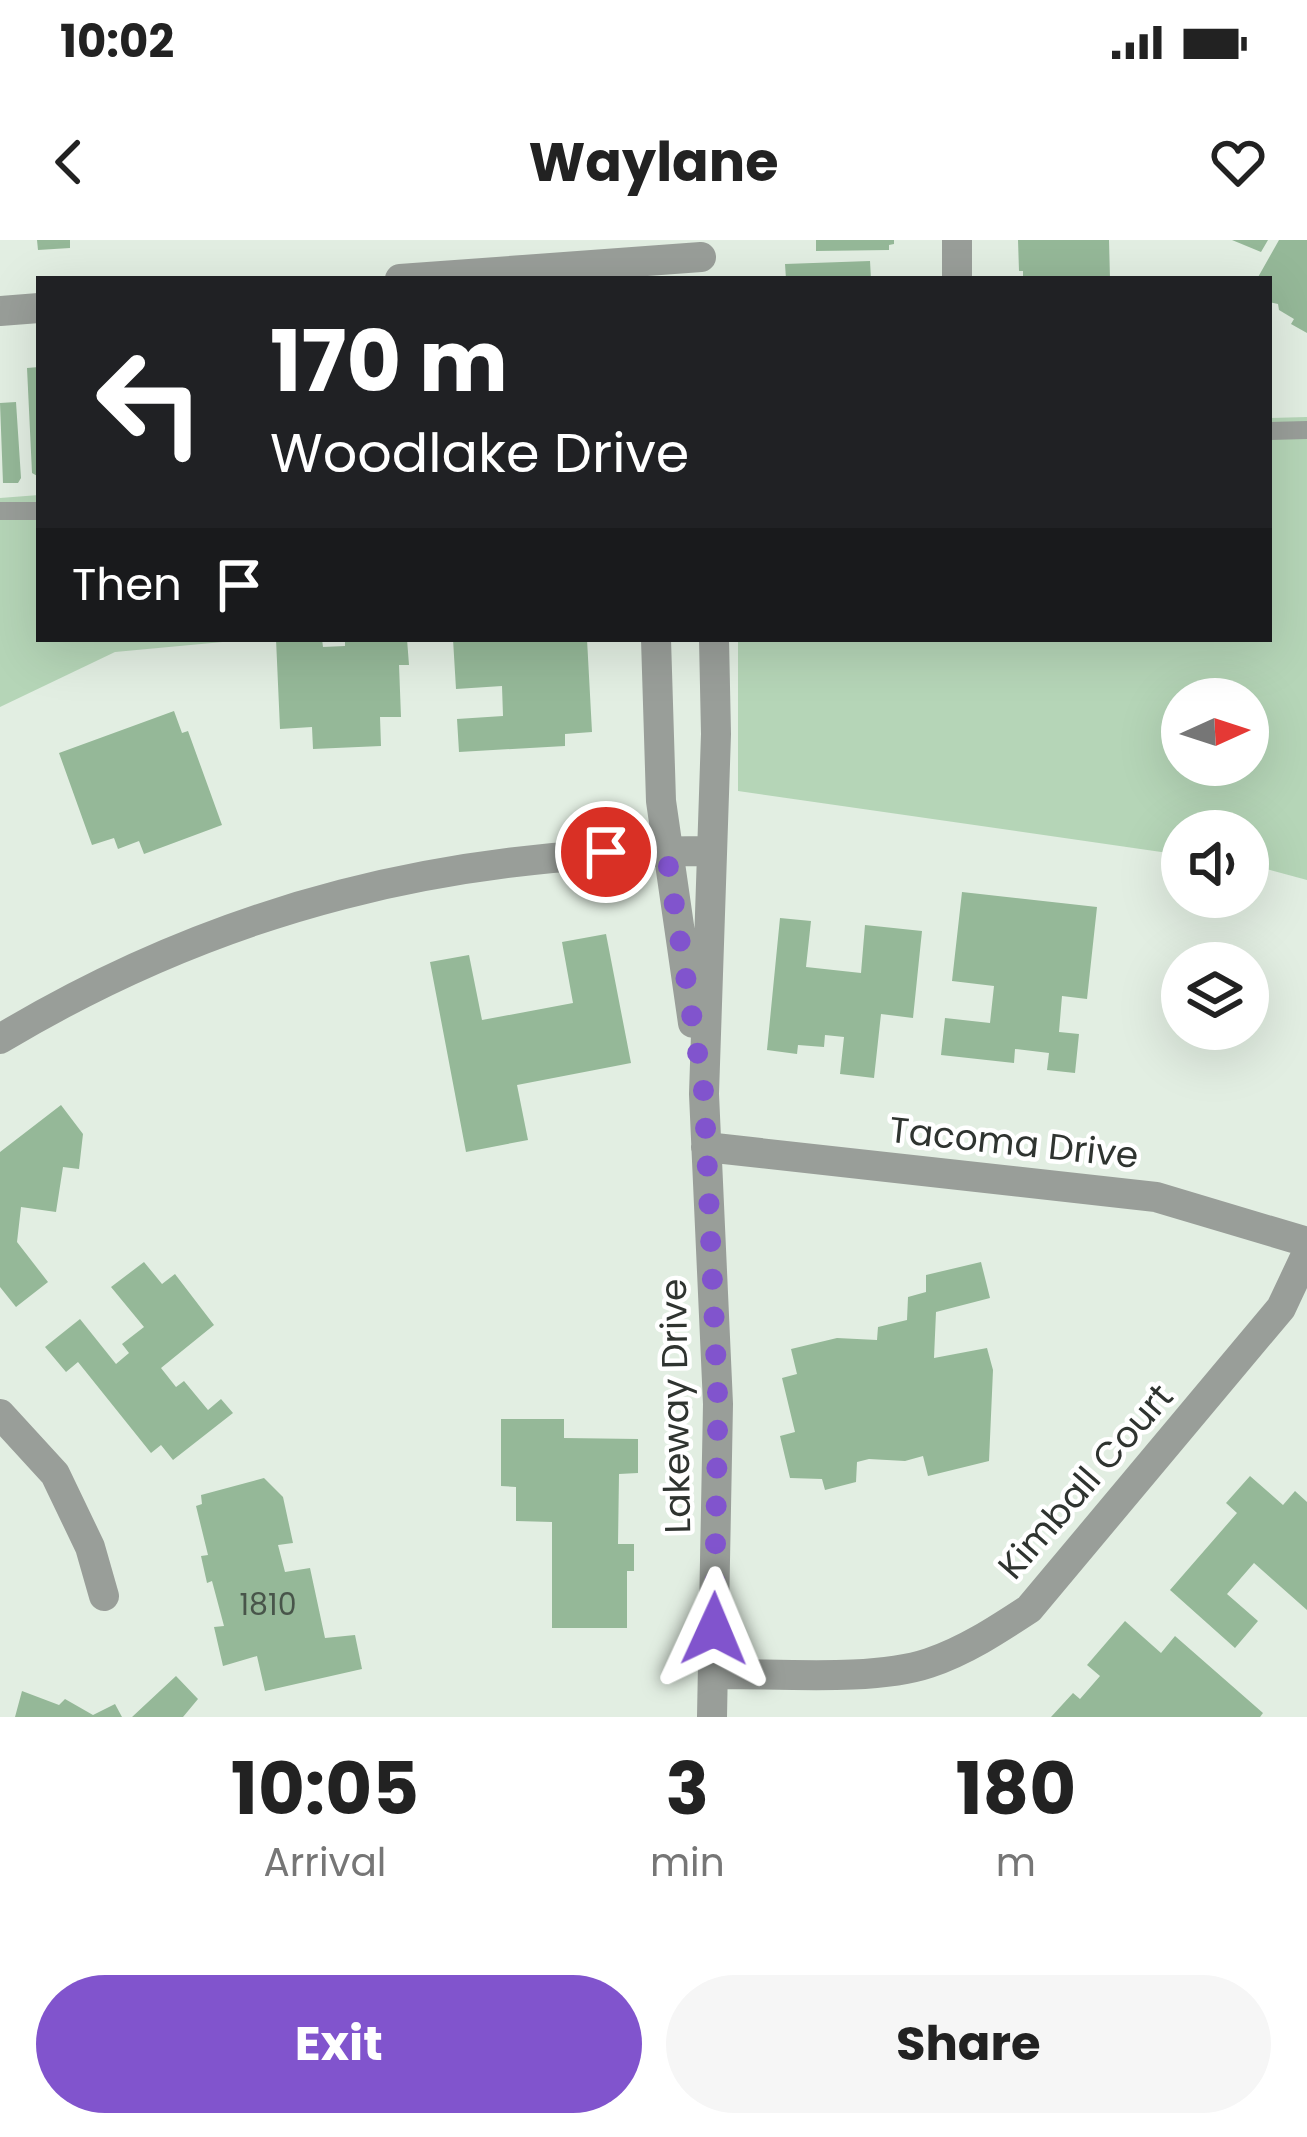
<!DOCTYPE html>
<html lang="en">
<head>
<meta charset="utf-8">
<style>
	body { margin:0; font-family:Poppins,sans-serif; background:#f6f6f6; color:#222; height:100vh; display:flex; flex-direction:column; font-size:45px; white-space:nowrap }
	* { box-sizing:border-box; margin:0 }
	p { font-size:39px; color:#767676 }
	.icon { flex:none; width:66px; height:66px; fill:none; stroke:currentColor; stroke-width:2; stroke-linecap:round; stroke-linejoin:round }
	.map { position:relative; height:1477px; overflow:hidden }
	.sheet { display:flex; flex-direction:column; background:#fff; flex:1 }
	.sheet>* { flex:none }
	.hud { position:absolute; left:36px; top:36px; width:1236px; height:366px; border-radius:0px; box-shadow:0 12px 48px #0002; background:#202124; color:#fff; overflow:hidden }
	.needle { width:78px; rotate:87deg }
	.buttons { position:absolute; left:1161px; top:438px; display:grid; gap:24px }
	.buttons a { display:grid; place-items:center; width:108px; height:108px; border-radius:50%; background:#fff; box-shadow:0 12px 48px #0002; font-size:60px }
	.pin { position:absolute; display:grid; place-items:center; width:102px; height:102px; color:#fff; margin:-51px; border:6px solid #fff; border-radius:50%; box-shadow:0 3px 12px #0007 }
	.me { position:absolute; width:132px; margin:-66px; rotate:1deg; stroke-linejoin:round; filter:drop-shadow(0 0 9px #0008) }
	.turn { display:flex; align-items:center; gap:42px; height:252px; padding:0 36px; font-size:54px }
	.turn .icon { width:156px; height:156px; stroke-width:2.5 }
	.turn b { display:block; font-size:84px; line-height:102px }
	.then { display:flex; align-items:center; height:114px; padding:0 36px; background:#0003; gap:24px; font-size:45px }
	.eta { display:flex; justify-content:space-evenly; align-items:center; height:204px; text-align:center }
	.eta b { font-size:72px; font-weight:700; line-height:84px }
	.primary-button { display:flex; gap:24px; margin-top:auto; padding:24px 36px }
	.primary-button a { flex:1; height:138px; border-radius:72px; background:#8154cd; color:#fff; font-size:48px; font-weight:700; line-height:138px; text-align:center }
	.primary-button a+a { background:#f6f6f6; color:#222 }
	.status { display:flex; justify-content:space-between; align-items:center; height:84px; padding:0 60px; background:#fff; direction:ltr }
	.status svg { height:33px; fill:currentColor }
	header { display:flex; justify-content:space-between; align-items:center; height:156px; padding:0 36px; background:#fff; font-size:54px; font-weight:700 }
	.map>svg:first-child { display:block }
</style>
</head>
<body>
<div class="status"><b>10:02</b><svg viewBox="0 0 49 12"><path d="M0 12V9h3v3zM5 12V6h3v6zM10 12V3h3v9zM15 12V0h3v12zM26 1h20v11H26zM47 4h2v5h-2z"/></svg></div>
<header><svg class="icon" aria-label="back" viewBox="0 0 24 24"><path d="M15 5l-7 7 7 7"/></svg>Waylane<svg class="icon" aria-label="heart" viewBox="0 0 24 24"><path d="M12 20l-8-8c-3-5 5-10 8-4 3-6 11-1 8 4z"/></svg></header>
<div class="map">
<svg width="1307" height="1477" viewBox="0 0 1307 1477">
	<rect width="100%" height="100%" fill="#e2eee2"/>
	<!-- green -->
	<path fill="#b5d5b7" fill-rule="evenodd" d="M1307 177V640L1248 624V591H1182V615L738 551V399H1269V178ZM1182 459H1248V525H1182Z
		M39 255V399H255L115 412 0 467V258Z"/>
	<!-- building -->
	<path fill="#95b898" d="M37 0H70V8L38 10Z
		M816 0H894V4L889 5V10L816 11Z
		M1018 0H1109L1110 39H1023V31H1019Z
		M1232 0H1268L1261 12Z
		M1279 0H1307V93L1291 84 1294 79 1279 70 1278 64 1269 62V39H1257Z
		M870 21 871 39H786L785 24Z
		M39 127V237L32 233 27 128Z
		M16 162 21 238 18 243H3L0 163Z
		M276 399H322L323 407 345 406V399H407L409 425H399L401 477H380L381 506 313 509 312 487 280 489Z
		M453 399H587L592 492 565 494V506L459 512 457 479 503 476 502 446 456 449Z
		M174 471 182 493 188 491 222 585 144 614 139 601 118 609 114 598 92 605 59 513Z
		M962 652 1097 667 1087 759 1062 756 1059 792 1079 794 1075 833 1047 830 1049 813 1015 809 1014 823 941 815 945 778 990 783 994 746 952 741Z
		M780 678 811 681 806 727 861 733 865 685 922 691 913 778 881 774 874 838 840 834 844 797 825 795 824 807 798 805 797 814 767 810Z
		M606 694 631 823 517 845 528 900 466 912 430 722 469 715 482 780 573 763 562 702Z
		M61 865 83 894 79 929 63 927 56 972 21 967 17 1002 48 1042 16 1067 0 1047V912Z
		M144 1022 162 1044 175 1034 214 1085 161 1128 176 1147 184 1141 208 1170 221 1159 233 1173 173 1220 161 1205 151 1213 78 1122 66 1132 45 1107 80 1079 116 1124 129 1113 122 1104 144 1087 111 1047Z
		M981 1022 990 1058 936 1072 934 1118 987 1108 993 1130 989 1221 928 1236 923 1216 905 1221 869 1219 857 1222 856 1242 825 1250 822 1239 790 1238 780 1196 795 1192 782 1138 797 1134 791 1109 837 1098 877 1100 878 1087 907 1080 908 1057 926 1052V1035Z
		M501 1179H564V1198L638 1199V1233L619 1234 618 1304H634V1331H627V1388H552V1282L516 1281V1247L501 1246Z
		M1250 1236 1283 1265 1295 1251 1307 1262V1370L1254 1323 1227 1354 1258 1381 1235 1408 1170 1350 1237 1273 1226 1263Z
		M264 1238 283 1257 293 1303 278 1305 285 1332 310 1328 325 1398 355 1395 362 1429 265 1451 257 1416 223 1426 214 1387 224 1386 212 1341 207 1343 201 1316 208 1315 196 1266 202 1264 201 1255Z
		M1125 1381 1161 1413 1175 1396 1263 1473 1260 1477H1051L1073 1453 1080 1459 1100 1436 1087 1425Z
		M176 1436 198 1459 183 1477H132Z
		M22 1451 59 1465 65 1459 93 1475 115 1464 122 1477H15Z"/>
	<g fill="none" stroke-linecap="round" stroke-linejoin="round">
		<!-- service -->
		<path stroke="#999e99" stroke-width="18" d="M1269 191 1307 190
			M0 271H39"/>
		<!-- minor -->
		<path stroke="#999e99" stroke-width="30" d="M957 0V39
			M400 39 701 17
			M0 71 39 68
			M656 399 661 561 693 783
			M0 799C223 665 453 610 712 611
			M706 907 1156 957 1307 1002
			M0 1174 55 1234 90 1307 104 1356
			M713 1434C774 1433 873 1442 929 1423 965 1411 997 1390 1029 1369L1281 1068 1307 1013
			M712 1477 718 1164 704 854 716 494 714 399"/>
	</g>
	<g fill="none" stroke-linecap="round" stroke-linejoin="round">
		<!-- route -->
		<path stroke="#8154cd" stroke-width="21" stroke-dasharray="0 37.8" d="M606 612 666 611 704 854 718 1164 714 1389"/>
	</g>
	<g text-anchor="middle" stroke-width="9" stroke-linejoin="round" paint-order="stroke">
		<!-- number labels -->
		<g font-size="30" fill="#48554a">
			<text x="268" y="1375">1810</text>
		</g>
		<!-- street labels -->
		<g font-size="36" fill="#2f3430" stroke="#fff">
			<text transform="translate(1014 902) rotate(6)" y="13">Tacoma Drive</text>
			<text transform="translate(675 1166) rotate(-91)" y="13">Lakeway Drive</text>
			<text transform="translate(1085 1241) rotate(-49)" y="13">Kimball Court</text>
		</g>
	</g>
</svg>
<div class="buttons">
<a><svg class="needle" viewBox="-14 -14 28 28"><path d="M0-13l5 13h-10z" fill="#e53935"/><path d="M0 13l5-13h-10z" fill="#767676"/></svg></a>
<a><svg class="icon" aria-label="sound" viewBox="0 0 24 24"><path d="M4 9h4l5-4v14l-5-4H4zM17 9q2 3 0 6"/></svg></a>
<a><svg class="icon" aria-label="layers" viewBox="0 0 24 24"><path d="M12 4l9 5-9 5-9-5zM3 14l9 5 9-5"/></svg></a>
</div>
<div class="pin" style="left:606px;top:612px;background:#d93025"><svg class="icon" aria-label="arrive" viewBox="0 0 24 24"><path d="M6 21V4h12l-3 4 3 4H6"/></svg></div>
<svg class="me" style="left:714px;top:1389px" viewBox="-20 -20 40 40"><path d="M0-17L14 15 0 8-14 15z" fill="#8154cd" stroke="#fff" stroke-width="4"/></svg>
<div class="hud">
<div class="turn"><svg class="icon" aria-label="left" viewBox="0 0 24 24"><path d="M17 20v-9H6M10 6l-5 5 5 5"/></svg><div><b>170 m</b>Woodlake Drive</div></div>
<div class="then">Then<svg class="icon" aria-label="arrive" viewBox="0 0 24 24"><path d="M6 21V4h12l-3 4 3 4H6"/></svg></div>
</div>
</div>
<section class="sheet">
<div class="eta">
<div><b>10:05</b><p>Arrival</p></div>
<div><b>3</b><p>min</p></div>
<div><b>180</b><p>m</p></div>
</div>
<div class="primary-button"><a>Exit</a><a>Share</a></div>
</section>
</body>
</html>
